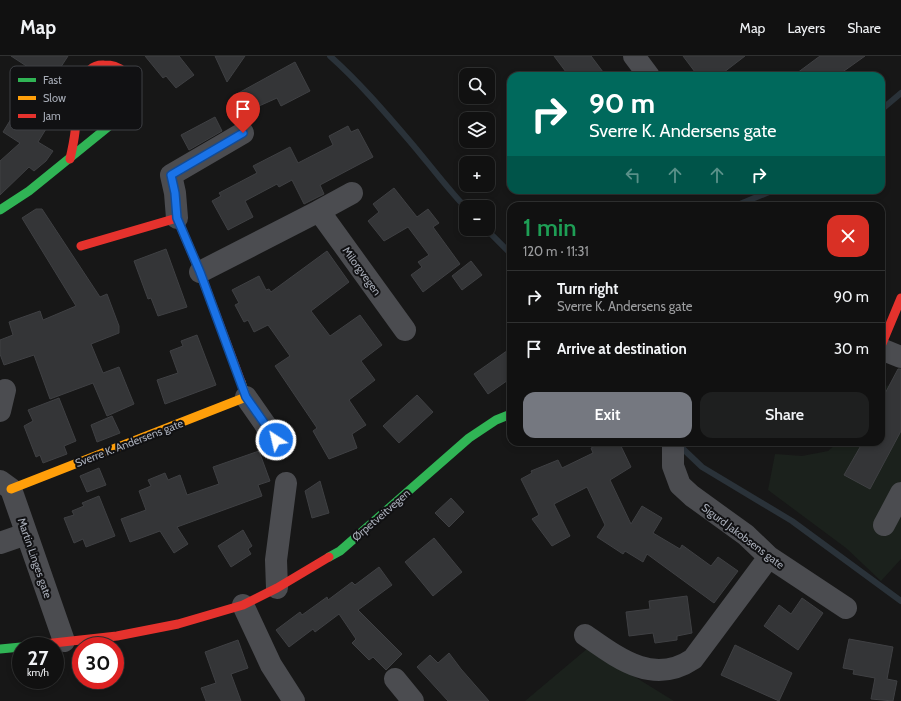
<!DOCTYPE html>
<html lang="en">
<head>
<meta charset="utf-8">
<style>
	body { margin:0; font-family:Cabin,sans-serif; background:#1e1f1f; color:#f1f3f6; height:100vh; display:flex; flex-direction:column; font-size:15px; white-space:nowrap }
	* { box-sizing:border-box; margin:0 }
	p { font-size:13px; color:#9c9d9f }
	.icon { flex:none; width:22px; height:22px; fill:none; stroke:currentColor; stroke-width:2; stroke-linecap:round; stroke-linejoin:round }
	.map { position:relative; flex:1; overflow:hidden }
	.drawer { position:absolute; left:507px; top:146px; width:378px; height:244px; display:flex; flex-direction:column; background:#111; border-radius:12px; box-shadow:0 2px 6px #0003,0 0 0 1px #303131 }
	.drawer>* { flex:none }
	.hud { position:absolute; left:507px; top:16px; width:378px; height:122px; border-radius:12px; box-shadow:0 2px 6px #0003,0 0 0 1px #303131; background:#00695c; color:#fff; overflow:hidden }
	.fabs { position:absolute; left:459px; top:12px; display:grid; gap:8px }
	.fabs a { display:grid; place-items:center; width:36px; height:36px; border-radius:8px; background:#111; box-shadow:0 2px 6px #0003,0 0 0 1px #303131; font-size:20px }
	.speed { position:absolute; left:12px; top:581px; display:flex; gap:8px; font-size:20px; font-weight:700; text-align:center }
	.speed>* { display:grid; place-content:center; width:52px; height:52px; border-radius:50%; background:#111; box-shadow:0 2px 6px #0003,0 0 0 1px #303131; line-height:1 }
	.speed small { font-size:10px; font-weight:400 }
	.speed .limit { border:6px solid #d22; background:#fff; color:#111 }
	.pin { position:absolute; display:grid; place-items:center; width:34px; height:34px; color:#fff; margin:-41px -17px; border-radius:50% 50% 50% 0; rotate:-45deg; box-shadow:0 0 4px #0007 }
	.pin .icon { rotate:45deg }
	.me { position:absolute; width:44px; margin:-22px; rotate:325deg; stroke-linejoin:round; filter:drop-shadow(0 0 3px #0008) }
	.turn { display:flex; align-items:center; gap:14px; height:84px; padding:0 16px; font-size:18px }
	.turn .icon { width:52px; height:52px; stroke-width:2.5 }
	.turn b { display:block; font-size:28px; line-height:34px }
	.lanes { display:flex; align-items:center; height:38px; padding:0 16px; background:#0003; justify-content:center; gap:20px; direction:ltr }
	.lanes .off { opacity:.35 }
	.round { display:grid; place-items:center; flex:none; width:42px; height:42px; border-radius:12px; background:#1e1f1f }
	.overview { display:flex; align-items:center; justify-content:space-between; height:68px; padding:0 16px }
	h1 { font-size:24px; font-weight:600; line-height:30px; color:#1e9e55 }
	.action { display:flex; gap:8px; margin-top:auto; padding:8px 16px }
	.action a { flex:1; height:46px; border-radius:12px; background:#757880; color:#fff; font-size:16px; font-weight:600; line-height:46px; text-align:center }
	.action a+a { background:#1e1f1f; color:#f1f3f6 }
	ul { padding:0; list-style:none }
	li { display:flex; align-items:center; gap:12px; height:52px; padding:0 16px; border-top:1px solid #303131 }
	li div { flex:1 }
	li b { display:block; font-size:15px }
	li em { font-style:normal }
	header { display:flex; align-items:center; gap:24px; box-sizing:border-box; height:56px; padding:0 20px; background:#111; border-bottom:1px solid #303131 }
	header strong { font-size:19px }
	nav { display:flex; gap:22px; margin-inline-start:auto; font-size:14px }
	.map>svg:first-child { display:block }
</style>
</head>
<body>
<header>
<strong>Map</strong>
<nav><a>Map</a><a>Layers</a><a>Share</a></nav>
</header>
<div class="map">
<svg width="901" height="645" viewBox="0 0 901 645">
	<rect width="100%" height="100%" fill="#171717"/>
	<!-- green -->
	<path fill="#1b211c" d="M887 329 901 337V503L881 525 846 492 768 434 775 398 802 400 828 395 838 386H881V338Z
		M588 592 674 645H525Z"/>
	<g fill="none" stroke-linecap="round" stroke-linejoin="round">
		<!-- stream -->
		<path stroke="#2a3239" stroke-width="6" d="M330 0C358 25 383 54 407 82 427 105 445 130 466 152
			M881 54 901 37
			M735 150 774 134
			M486 173 511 198
			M679 389 702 411 792 465 901 545"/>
	</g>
	<!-- building -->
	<path fill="#343537" stroke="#3f4043" d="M11 0H68L51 26Z
		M145 0H179L194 19 176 32 166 20 163 22Z
		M215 0H245L227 26Z
		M554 0H591L606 20H569Z
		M683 0H745L719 20H698Z
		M820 0H865L837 20H793Z
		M295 6 310 35 281 50 277 42 241 58 233 40Z
		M27 37 55 54 48 64 50 65 48 67 49 68 38 86 53 95 46 105 34 115 29 111 0 139V105L20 87 3 76Z
		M215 61 222 75 189 94 181 79Z
		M348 70 351 76 358 73 373 101 320 129 324 138 304 148 292 124 279 131 277 128 245 145 253 161 228 174 212 145 221 140 219 137 257 117 253 110 290 91 298 107 333 89 329 80Z
		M394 132 417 161 428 153 439 167 433 171 460 208 423 236 411 219 422 211 418 206 429 199 408 171 384 185 368 165 379 156 373 148Z
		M36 153H42L100 241 107 238 119 270V277L91 288 103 317 119 311 134 348 107 360 93 327 50 343 34 299 4 309 0 298V284L13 279 9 266 40 255 43 264 76 250 22 162Z
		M166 193 187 251 158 260 151 242 148 243 134 205Z
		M327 195 349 226 311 255 330 280 360 259 382 289 361 305 375 324 349 344 366 369 352 378 357 392 329 403 313 375 317 372 275 310 290 300 268 269 254 276 248 264 244 266 235 249 239 247 232 234 259 220 266 234 269 233 271 236Z
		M471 205 482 219 462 234 452 220Z
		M197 279 216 329 165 348 157 324 178 317 170 295 183 290 181 285Z
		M511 292V322L488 338 474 318Z
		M898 313H901V375L870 433 844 419 863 386H881V345Z
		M417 339 433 356 399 387 383 370Z
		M59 342 76 385 64 390 67 398 43 407 40 399 36 401 24 370 33 365 28 354Z
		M112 360 120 377 97 386 91 369Z
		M604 386H619L631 411 610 424 631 468 642 450 662 462 653 477 680 493 682 489 711 510 718 501 738 515 714 547 647 498 643 506 625 495 623 498 597 481 605 469 587 431 554 448 570 480 552 490 532 463 539 459 521 423 532 417 531 415 558 404 562 412 593 397 591 392Z
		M259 395 270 425 258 429 262 440 177 471 188 488 174 497 160 475 130 486 121 463 146 454 139 435 151 430 148 424 165 417 168 424 180 419 187 439 219 428 213 411Z
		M99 412 106 429 87 436 80 420Z
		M320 425 329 457 312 462 305 435Z
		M99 440 115 480 86 491 83 483 74 487 64 462 74 459 72 455 84 450 82 447Z
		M451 442 464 456 449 471 435 457Z
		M243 474 252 490 248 493 251 498 231 511 218 490Z
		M434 482 462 516 433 540 405 506Z
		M379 511 392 529 358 554 402 598 386 614 373 601 369 604 352 587 356 583 339 558 315 576 313 573 289 591 276 574 300 556 302 559 327 541 328 544 352 526 355 529Z
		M687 540 692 577 677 580V584L655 587 653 577 629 580 626 556 650 553 649 545Z
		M802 542 823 557 798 594 764 570 779 549 791 558Z
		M849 583 893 591 887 623 897 625 893 645 871 643 875 622 853 618 854 614 843 612Z
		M238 584 248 612 231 618 241 645H206L201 632 216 627 205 596Z
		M735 589 792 617 779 645 721 619Z
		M449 597 461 613 489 645H448L417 611 430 599 438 607Z"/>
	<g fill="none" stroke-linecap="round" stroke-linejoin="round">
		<!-- street -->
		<path stroke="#4b4c50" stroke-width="22" d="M634 0 649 20
			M319 155 352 137
			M177 162 175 137 171 119 243 77
			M200 216 319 155 405 274
			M881 293 901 301
			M246 341 276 384
			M0 355 5 334
			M673 386V410L680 429 692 440 746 479 769 501 846 552
			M0 425 11 433 64 585
			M884 469 901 437
			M0 487 26 478
			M277 532 276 504 286 427
			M243 549 271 609 294 645
			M585 579C618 602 653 630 693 603L769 501
			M395 623 413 645"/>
		<!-- fast -->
		<path stroke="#30b455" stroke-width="9" d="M0 154 29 135 124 58 134 40 130 25 124 16
			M329 501 340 495 469 382 496 364 511 358
			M0 593 21 591"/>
		<!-- slow -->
		<path stroke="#ff9f0a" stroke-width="9" d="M11 433 246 341 241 326"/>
		<!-- jam -->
		<path stroke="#e5322d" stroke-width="9" d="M70 103C72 94 74 85 75 76 77 57 76 7 104 9 112 9 118 10 124 16
			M81 190 177 162 200 216 241 326
			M881 290 901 242
			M26 590 117 580 178 568 243 549 277 532 329 501"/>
	</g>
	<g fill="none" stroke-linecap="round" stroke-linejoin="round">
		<defs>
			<path id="route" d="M243 77 171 119 175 137 177 162 200 216 246 341 276 384"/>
		</defs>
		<!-- route casing -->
		<use href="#route" stroke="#114b97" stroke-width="10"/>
		<!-- route -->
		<use href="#route" stroke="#1a73e8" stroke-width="7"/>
	</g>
	<g text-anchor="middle" stroke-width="4" stroke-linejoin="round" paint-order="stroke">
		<!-- street labels -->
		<g font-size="11" fill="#a8adb8" stroke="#111113">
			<text transform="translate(362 215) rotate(54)" y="4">Milorgvegen</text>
			<text transform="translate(129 387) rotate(-21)" y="4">Sverre K. Andersens gate</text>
			<text transform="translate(381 459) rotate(-41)" y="4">Ørpetveitvegen</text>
			<text transform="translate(743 480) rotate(37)" y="4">Sigurd Jakobsens gate</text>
			<text transform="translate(35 502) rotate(71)" y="4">Martin Linges gate</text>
		</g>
	</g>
	<!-- legend -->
	<rect x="10" y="10" width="132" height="64" rx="6" fill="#111113" stroke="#3e4045" stroke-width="1"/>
	<rect x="18" y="22" width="18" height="4" fill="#30b455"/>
	<rect x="18" y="40" width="18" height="4" fill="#ff9f0a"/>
	<rect x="18" y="58" width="18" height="4" fill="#e5322d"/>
	<g font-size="11" fill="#a8adb8">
		<text x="43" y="28">Fast</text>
		<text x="43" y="46">Slow</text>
		<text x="43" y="64">Jam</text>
	</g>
</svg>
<div class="fabs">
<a><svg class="icon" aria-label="search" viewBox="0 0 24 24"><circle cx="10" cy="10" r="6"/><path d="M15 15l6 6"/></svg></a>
<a><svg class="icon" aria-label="layers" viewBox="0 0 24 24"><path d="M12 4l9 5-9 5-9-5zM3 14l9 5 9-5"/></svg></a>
<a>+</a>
<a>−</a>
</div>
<div class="speed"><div>27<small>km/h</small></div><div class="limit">30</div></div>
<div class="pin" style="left:243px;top:77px;background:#d93025"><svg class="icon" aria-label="arrive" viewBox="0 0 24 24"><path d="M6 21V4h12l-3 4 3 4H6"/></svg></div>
<svg class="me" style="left:276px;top:384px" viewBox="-20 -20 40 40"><circle r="17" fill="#1a73e8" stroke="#fff" stroke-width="3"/><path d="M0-11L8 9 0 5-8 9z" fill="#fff"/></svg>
<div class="hud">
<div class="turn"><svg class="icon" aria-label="right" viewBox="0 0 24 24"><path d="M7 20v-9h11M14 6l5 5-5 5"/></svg><div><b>90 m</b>Sverre K. Andersens gate</div></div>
<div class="lanes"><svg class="icon off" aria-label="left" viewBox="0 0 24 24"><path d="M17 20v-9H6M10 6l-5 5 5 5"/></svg><svg class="icon off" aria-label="ahead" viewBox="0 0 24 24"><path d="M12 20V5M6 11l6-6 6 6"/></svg><svg class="icon off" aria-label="ahead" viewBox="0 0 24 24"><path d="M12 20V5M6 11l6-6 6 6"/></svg><svg class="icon" aria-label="right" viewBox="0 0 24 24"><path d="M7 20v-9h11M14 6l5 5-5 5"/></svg></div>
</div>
<section class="drawer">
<div class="overview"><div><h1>1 min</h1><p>120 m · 11:31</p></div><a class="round" style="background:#d93025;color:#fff"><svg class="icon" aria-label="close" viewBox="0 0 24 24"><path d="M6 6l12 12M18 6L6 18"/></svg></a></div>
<ul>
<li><svg class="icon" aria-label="right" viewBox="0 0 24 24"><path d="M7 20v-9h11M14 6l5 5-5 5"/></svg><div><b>Turn right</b><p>Sverre K. Andersens gate</p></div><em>90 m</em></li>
<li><svg class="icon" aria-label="arrive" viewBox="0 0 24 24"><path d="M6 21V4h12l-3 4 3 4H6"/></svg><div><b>Arrive at destination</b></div><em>30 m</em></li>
</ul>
<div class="action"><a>Exit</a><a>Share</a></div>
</section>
</div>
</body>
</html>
